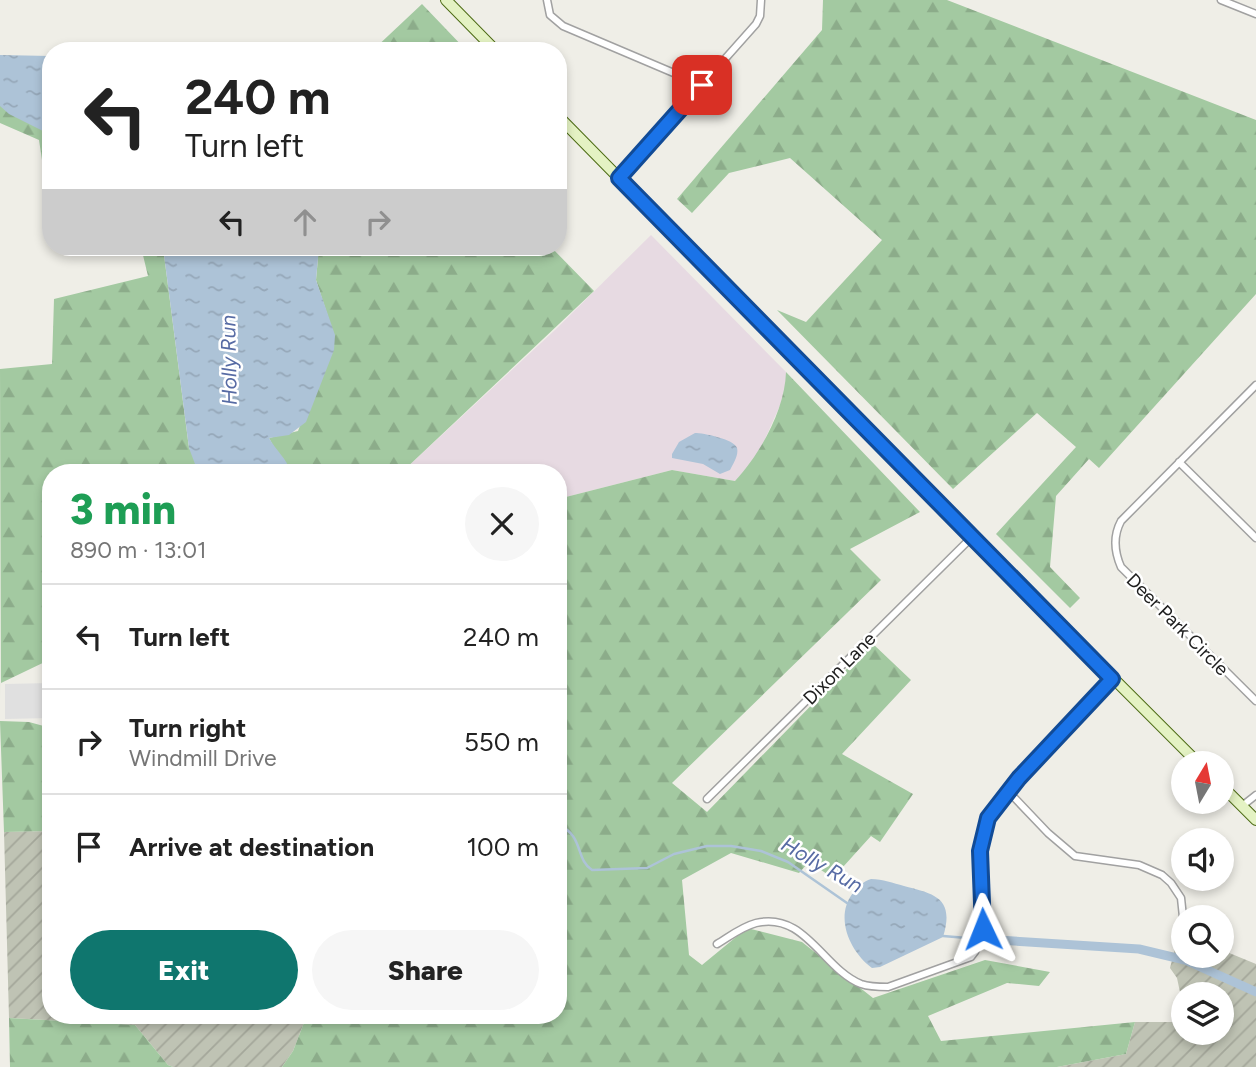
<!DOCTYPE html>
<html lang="en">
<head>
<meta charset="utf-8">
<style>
	body { margin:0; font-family:Figtree,sans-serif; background:#f6f6f6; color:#222; height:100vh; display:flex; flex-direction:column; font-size:26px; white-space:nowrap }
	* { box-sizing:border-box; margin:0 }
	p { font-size:23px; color:#767676 }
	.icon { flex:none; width:38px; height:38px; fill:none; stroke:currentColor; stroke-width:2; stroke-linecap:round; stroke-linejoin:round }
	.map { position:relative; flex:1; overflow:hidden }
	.side { position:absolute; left:42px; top:464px; width:525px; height:560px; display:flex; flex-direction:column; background:#fff; border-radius:28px; box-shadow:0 4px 10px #0003 }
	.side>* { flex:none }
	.top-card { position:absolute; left:42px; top:42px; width:525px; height:214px; border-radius:28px; box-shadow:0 4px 10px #0003; background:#fff; color:#222; overflow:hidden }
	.needle { width:46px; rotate:10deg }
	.tools { position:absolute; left:1171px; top:751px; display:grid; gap:14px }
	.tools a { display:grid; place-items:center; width:63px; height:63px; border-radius:50%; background:#fff; box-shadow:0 4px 10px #0003; font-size:35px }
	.pin { position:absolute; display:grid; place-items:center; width:60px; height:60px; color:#fff; margin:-30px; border-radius:14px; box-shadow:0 4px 10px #0006 }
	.me { position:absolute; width:77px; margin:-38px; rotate:358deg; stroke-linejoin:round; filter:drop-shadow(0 0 5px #0008) }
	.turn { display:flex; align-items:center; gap:24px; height:147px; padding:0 28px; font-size:32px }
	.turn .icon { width:91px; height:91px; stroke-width:2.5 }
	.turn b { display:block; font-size:49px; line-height:60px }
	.lanes { display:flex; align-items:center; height:66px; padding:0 28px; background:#0003; justify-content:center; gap:35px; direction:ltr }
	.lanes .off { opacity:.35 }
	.round { display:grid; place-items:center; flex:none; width:74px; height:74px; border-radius:37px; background:#f6f6f6 }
	.overview { display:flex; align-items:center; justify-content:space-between; height:119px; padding:0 28px }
	h1 { font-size:42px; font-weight:800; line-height:52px; color:#1e9e55 }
	.button { display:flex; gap:14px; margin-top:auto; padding:14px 28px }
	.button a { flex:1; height:80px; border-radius:42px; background:#0f766e; color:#fff; font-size:28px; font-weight:800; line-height:80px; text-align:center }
	.button a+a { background:#f6f6f6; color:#222 }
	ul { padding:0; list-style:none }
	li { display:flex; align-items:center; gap:21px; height:105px; padding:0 28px; border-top:2px solid #e0e0e0 }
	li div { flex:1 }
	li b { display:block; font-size:26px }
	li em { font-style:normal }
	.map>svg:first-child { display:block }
</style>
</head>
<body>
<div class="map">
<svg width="1256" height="1067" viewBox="0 0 1256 1067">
	<defs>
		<pattern id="construction-furrows" width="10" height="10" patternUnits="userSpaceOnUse" patternTransform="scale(1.75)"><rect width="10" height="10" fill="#bfc3b4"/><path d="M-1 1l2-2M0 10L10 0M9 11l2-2" fill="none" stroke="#a4a79a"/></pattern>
		<pattern id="forest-firs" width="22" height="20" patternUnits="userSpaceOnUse" patternTransform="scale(1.75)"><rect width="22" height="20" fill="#a3c9a1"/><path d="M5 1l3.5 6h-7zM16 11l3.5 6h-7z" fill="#8cac8a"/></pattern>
		<pattern id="water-ripples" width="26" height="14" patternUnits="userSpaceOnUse" patternTransform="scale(1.75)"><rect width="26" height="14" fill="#adc3d7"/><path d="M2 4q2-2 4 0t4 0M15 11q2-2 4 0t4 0" fill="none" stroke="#95a7b8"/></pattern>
	</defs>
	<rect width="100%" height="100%" fill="#efeee7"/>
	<!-- industrial -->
	<path fill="#e7dae2" d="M651 235 786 372V392L761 448 750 465 735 481 672 470 558 499V472H402L555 330Z"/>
	<!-- construction -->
	<path fill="url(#construction-furrows)" fill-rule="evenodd" d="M51 831V1015H307L293 1051 282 1067H173L168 1065 135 1025 9 1018 4 832Z
		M1179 933 1183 934V956H1222V950L1256 964V1067H1057L1126 1054 1135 1022H1182L1181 997 1177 978 1170 968ZM1183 994H1222V1032H1183Z"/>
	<!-- forest -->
	<path fill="url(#forest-firs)" d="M823 0H947L1256 120V294L1099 468 1089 459 1056 496 1050 567 1080 598 1070 608 996 534 1076 447 1037 413 953 489 777 310 806 322 882 240 790 158 729 173 692 213 677 199 822 30Z
		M422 4 467 51H372Z
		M0 100 51 134V207H49L39 140 0 123Z
		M141 247H163L189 448 205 472H51V659L1 683V699L0 369 52 364 54 299 148 276Z
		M319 247H551L594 291 402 472H287L269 438 298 431 334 335 316 280Z
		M786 372 920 512 850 549 881 580 672 783 707 812 872 643 911 680 842 754 913 794 880 842 871 836 833 878 809 862 799 873 731 853 682 880 689 955 702 965 747 928 802 942 873 998 985 960 1050 972 1039 986 1007 983 928 1016 941 1041 1135 1022 1126 1054 1057 1067H282L293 1051 307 1015H558V499L672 470 735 481C760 454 785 410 786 372Z
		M0 721 29 722 51 728V831L4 832Z
		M9 1018 135 1025 168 1065 173 1067H10Z"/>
	<!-- parking -->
	<path fill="#e0e0e0" d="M51 683V718L5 719V684Z"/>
	<!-- water -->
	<path fill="url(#water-ripples)" d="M0 55 51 56V135L9 114 0 106Z
		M163 247H319L316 280 335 335 334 350 306 422 289 435 269 438C276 451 287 458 290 472H198L189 448Z
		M695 433C703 433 734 439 737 448 739 455 733 464 730 470L720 474 703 464 672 458V454L679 442Z
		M871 879C883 879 893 883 904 886 935 894 955 898 943 937L880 967 872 968C850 952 834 917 853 893 859 887 863 881 871 879Z"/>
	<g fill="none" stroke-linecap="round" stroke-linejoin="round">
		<!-- stream -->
		<path stroke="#adc3d7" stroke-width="2.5" d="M558 825C584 835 575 859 592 870L647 868 674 854 707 846H731L761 851 788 862 847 903
			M943 936 967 938"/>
		<!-- canal -->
		<path stroke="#adc3d7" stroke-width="9" d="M998 940 1139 949 1185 960 1256 992"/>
		<defs>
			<path id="minor" d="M547 0 550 15 563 26 702 85
				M1221 0 1256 14
				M619 178 756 24 760 16 761 0
				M1256 385 1121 521C1113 536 1114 551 1121 567L1256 701
				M1179 462 1256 538
				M1008 791 1048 833 1075 856 1139 865 1162 875 1171 883 1181 898 1183 917
				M707 799 972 537
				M1242 806 1256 795
				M717 944C729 937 741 927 756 923 805 911 823 969 861 984 870 987 879 987 888 987L971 957C997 929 971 861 987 821 995 799 1018 779 1034 762 1060 734 1086 707 1112 679"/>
			<path id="secondary" d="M446 0 496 51
				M558 116 972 537 1198 763
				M1222 786 1256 820"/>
		</defs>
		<!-- minor casing -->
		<use href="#minor" stroke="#a1a1a1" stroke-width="9"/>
		<!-- secondary casing -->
		<use href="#secondary" stroke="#4c6b13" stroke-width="12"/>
		<!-- minor -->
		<use href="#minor" stroke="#fff" stroke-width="6"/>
		<!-- secondary -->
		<use href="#secondary" stroke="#e4f2c3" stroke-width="10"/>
	</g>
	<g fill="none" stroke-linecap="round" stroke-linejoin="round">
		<defs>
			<path id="route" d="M702 85 619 178 1112 679 1019 778 988 818 980 851 983 929"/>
		</defs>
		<!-- route casing -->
		<use href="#route" stroke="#114b97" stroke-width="18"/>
		<!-- route -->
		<use href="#route" stroke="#1a73e8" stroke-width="12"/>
	</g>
	<g text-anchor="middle" stroke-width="5" stroke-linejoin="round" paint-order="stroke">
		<!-- street labels -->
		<g font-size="19" fill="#202020" stroke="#fff">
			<text transform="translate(1178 624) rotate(45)" y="7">Deer Park Circle</text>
			<text transform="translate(839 668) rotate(-45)" y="7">Dixon Lane</text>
		</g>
		<!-- water labels -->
		<g font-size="21" font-style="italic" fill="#576ba4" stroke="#fff">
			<text transform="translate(229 360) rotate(-91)" y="7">Holly Run</text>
			<text transform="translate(822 865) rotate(30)" y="7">Holly Run</text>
		</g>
	</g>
</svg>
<div class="tools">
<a><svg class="needle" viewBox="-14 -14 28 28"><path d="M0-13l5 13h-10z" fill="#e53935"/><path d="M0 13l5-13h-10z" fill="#767676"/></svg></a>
<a><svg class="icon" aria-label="sound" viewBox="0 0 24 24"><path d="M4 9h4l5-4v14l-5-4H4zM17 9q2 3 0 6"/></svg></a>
<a><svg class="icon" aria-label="search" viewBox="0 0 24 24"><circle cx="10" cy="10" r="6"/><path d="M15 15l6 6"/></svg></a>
<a><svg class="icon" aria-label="layers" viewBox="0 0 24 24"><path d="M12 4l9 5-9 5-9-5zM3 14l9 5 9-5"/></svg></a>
</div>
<div class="pin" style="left:702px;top:85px;background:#d93025"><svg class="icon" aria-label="arrive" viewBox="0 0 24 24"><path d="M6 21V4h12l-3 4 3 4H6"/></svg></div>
<svg class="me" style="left:983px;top:929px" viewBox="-20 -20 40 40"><path d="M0-17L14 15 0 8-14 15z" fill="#1a73e8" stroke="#fff" stroke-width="4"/></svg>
<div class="top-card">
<div class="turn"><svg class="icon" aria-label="left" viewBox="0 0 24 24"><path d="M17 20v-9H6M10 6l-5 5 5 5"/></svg><div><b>240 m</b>Turn left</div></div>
<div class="lanes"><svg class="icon" aria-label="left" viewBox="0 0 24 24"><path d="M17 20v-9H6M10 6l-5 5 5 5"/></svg><svg class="icon off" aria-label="ahead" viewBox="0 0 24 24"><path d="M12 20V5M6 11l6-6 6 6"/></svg><svg class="icon off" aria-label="right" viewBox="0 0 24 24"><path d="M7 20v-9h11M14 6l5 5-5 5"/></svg></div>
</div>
<section class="side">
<div class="overview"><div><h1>3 min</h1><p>890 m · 13:01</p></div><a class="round"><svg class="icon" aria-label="close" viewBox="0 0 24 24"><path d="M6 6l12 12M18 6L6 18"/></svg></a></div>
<ul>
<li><svg class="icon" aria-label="left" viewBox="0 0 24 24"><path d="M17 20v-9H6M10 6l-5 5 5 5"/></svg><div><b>Turn left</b></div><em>240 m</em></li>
<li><svg class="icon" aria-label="right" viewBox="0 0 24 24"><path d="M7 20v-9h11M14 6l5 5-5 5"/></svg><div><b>Turn right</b><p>Windmill Drive</p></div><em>550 m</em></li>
<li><svg class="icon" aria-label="arrive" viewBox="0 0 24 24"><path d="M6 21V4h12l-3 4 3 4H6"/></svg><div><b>Arrive at destination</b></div><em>100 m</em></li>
</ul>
<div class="button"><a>Exit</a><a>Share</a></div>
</section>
</div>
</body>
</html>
